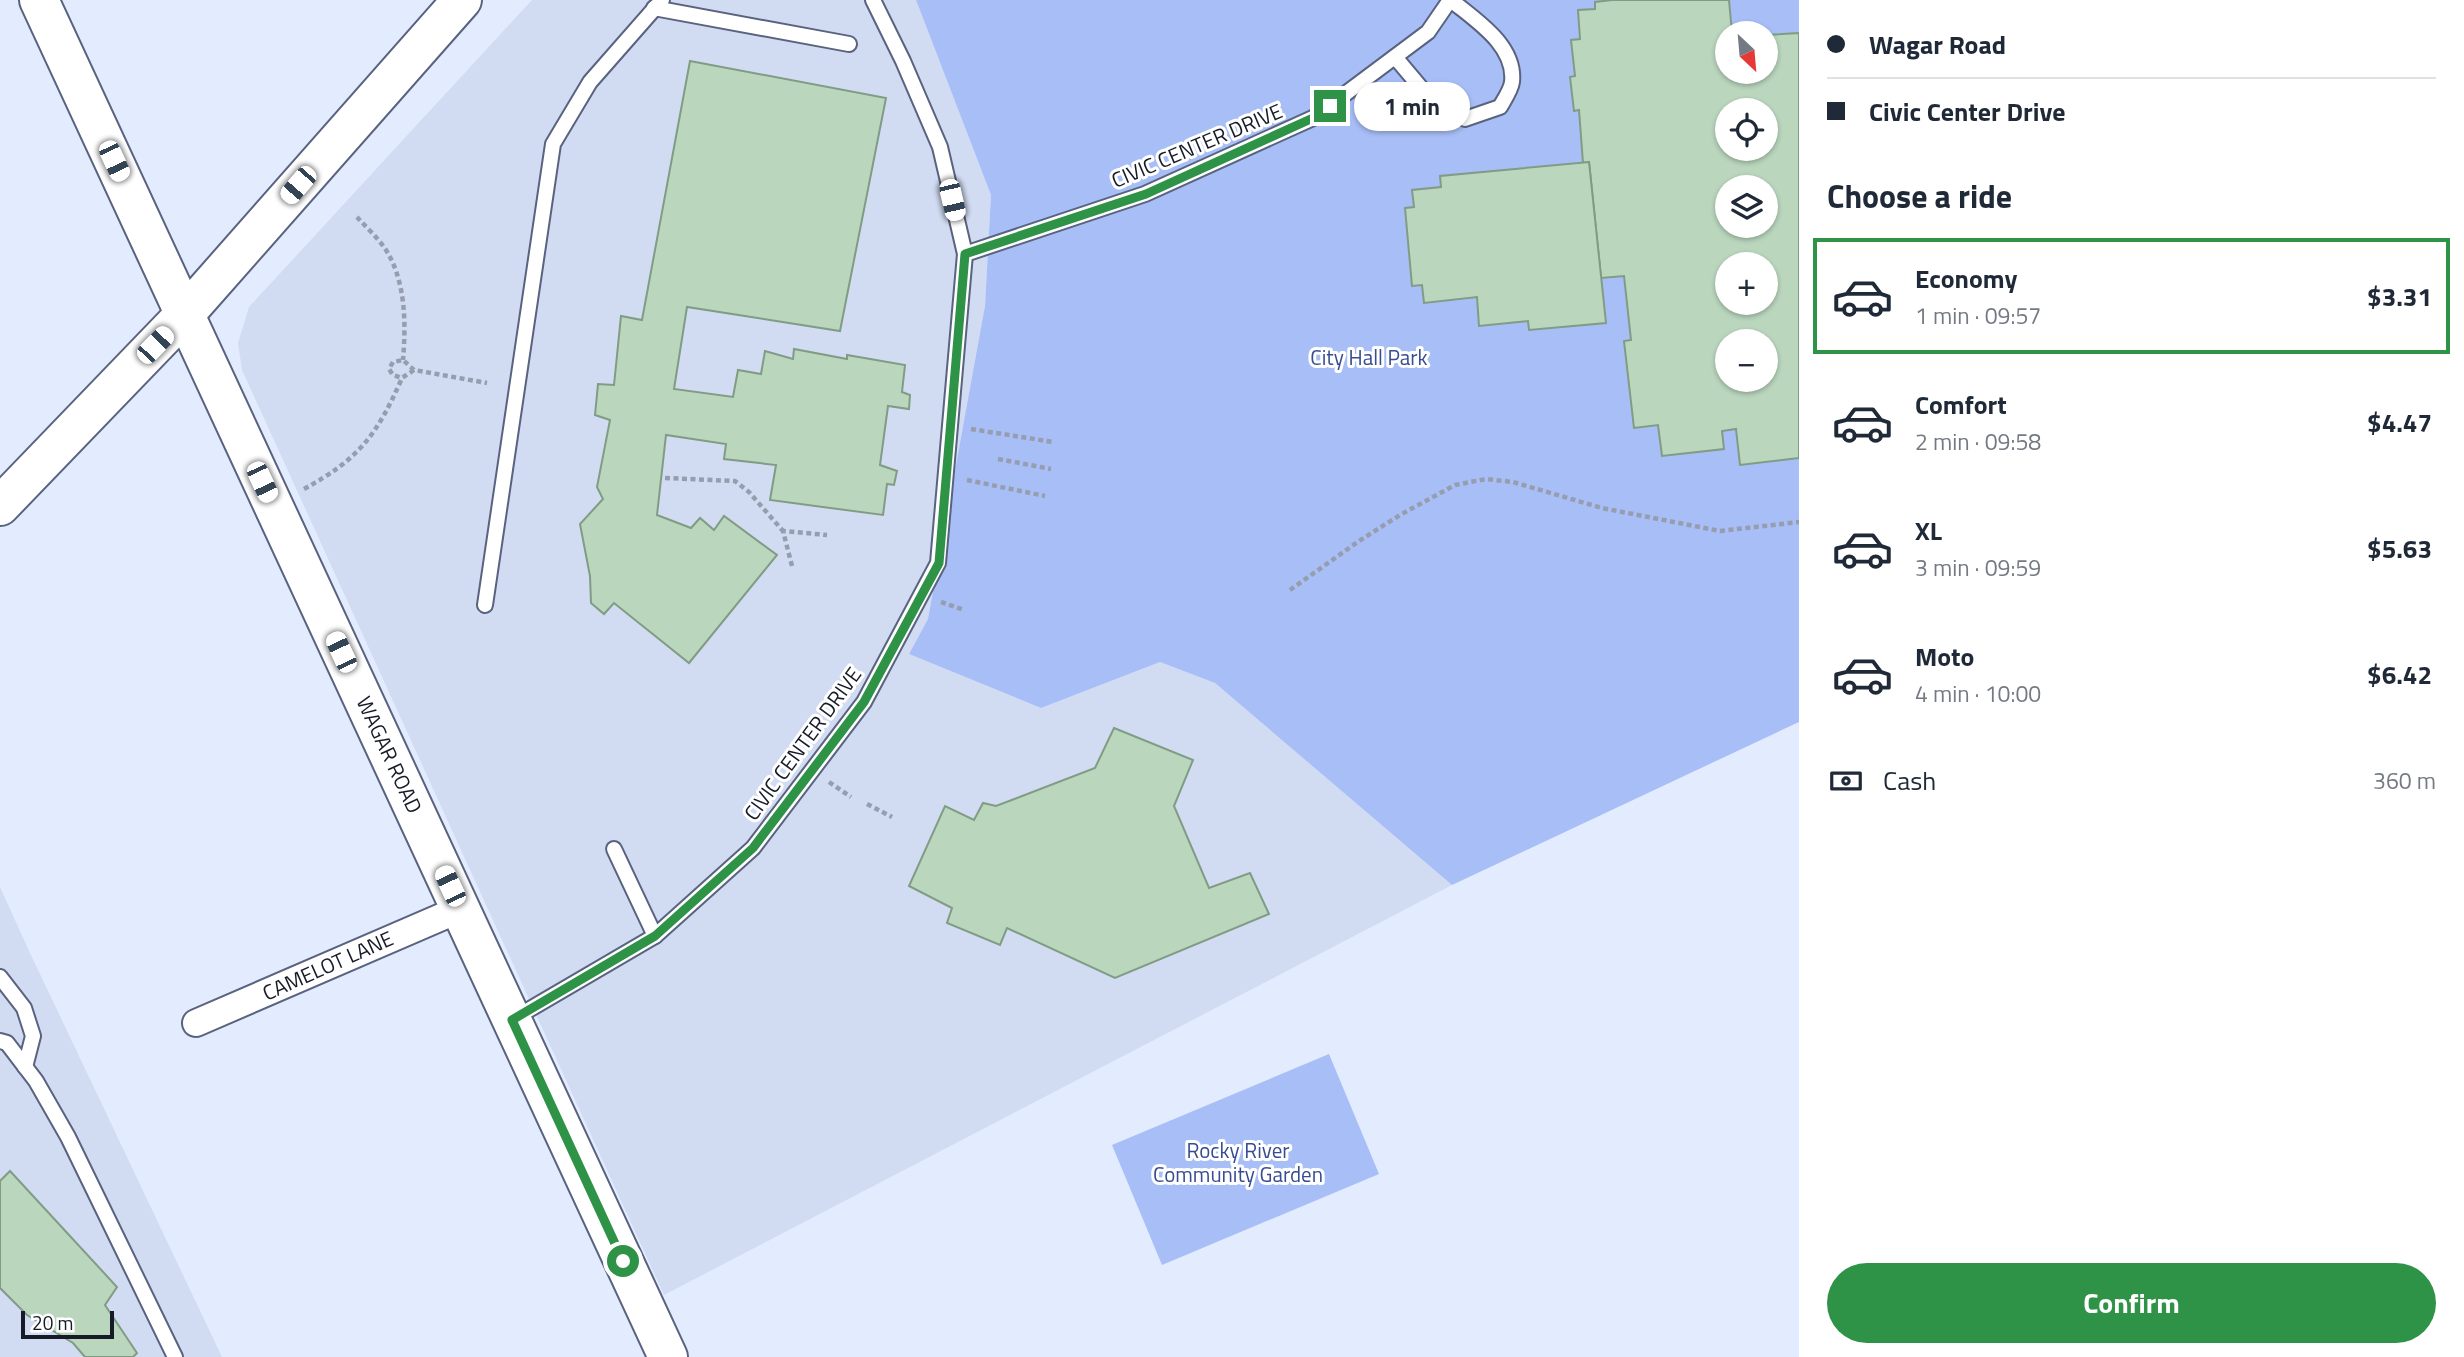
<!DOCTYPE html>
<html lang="en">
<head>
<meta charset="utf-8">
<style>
	body { margin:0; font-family:"Titillium Web",sans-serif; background:#f6f6f7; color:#1f2937; height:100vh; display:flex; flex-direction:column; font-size:26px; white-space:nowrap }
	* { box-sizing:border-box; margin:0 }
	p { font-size:23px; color:#747a83 }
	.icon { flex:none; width:38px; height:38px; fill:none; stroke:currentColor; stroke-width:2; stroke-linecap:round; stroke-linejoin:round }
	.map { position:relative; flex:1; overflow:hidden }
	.panel { display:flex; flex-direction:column; background:#fff; width:665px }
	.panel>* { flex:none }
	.guide { display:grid; align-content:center; height:154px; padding:0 28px; background:#fff }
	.needle { width:46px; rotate:154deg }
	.buttons { position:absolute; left:1715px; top:21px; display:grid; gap:14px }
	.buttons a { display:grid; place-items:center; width:63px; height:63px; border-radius:50%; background:#fff; box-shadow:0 2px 5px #0004; font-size:35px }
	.scale { position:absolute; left:21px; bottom:18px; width:93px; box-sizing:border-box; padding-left:7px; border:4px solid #171b27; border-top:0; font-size:19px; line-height:24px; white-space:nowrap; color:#171b27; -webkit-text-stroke:5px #fff; paint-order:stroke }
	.end { position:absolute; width:32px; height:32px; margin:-16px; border:9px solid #2e9247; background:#fff; box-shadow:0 0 0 4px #fff }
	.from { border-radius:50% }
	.bubble { position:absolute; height:49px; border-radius:24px; background:#fff; box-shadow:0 2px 5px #0004; font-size:23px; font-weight:700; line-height:49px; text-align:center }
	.car { position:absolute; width:21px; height:42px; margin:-21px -10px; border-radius:9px; box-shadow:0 0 5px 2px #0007; background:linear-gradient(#fff 24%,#345 0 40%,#fff 0 76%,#345 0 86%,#fff 0) }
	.guide b { display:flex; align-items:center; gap:24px; height:66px; font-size:26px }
	.guide b+b { border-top:2px solid #e0e1e3 }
	.guide i { width:18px; height:18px; background:#1f2937 }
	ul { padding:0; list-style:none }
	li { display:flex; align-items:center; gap:21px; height:116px; margin:0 14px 10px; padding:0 14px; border:4px solid transparent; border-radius:0px }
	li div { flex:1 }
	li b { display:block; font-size:26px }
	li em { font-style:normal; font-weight:700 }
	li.on { border-color:#2e9247 }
	li>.icon { width:63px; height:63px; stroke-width:1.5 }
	h2 { padding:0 28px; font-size:32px; line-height:84px }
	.pay { display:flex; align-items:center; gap:18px; height:77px; padding:0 28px; font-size:26px }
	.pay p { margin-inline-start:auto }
	.action { display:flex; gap:14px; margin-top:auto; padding:14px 28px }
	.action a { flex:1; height:80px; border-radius:42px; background:#2e9247; color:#fff; font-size:28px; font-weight:700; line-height:80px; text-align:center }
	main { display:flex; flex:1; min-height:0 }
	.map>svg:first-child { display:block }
	.built { fill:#d1dbf2 }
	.green { fill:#a8bef7; fill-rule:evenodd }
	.building { fill:#bad6bd; stroke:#819c84; stroke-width:2; fill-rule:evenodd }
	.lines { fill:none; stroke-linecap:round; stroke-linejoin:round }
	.service-casing { stroke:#59637f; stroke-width:18 }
	.minor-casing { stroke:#59637f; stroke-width:30 }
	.secondary-casing { stroke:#59637f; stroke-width:42 }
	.path { stroke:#969dae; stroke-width:4.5; stroke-dasharray:5 3.5; stroke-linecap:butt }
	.service { stroke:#fff; stroke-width:14 }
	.minor { stroke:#fff; stroke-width:26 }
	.secondary { stroke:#fff; stroke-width:38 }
	.route { stroke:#2e9247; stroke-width:9 }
	.labels { text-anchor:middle; stroke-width:6; stroke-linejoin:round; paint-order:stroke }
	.street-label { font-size:21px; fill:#171b27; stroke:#fff }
	.park-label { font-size:21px; fill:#374c92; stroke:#fff }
</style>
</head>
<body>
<main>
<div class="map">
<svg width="1799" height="1357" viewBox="0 0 1799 1357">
	<rect width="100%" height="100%" fill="#e3ebff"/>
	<g class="built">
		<polygon points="532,0 916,0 991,195 985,306 976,358 928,619 909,654 1041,708 1160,662 1215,683 1452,885 664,1295 242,370 238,343 249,307"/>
		<polygon points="0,887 30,953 222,1357 0,1357"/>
	</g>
	<g class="green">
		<path d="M916,0H1799V722L1452,885L1215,683L1160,662L1041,708L909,654L928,619L985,306L991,195ZM1727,33H1766V72H1727ZM1727,110H1766V149H1727ZM1727,187H1766V226H1727ZM1727,264H1766V303H1727ZM1727,341H1766V380H1727Z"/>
		<polygon points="1329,1054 1379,1174 1162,1265 1112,1145"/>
	</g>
	<g class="building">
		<path d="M1612,0H1729L1732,33H1727V72H1766V35L1799,33V458L1740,465L1736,429L1722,431L1724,449L1662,456L1658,425L1634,428L1624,341L1631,340L1624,276L1601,278L1589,162L1583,163L1579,110L1574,111L1570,77L1575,76L1571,40L1580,39L1578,10L1595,9V2ZM1727,110H1766V149H1727ZM1727,187H1766V226H1727ZM1727,264H1766V303H1727ZM1727,341H1766V380H1727Z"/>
		<polygon points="690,61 886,98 840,331 687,307 674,389 733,397 738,370 761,374 765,351 793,359 794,349 847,359 847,355 905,365 902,392 910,395 909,409 888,406 880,465 897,471 894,485 887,484 883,515 770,500 776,465 724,459 726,444 666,435 657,515 691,528 700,518 714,530 724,516 777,555 689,663 614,603 604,614 591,603 590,576 580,524 603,499 597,487 610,420 595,415 598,384 614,385 621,316 642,320"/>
		<polygon points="1589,162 1606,323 1529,330 1528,321 1479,326 1477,297 1424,303 1422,285 1412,286 1405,208 1414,207 1412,190 1441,187 1440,176"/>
		<polygon points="1114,728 1193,760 1174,806 1209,888 1250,873 1269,914 1115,978 1007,928 1000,945 947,923 952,908 909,886 945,806 974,820 983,803 996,806 1095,768"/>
		<polygon points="10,1171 117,1287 105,1305 137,1353 133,1357 85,1357 73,1343 27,1315 0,1288 0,1181"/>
	</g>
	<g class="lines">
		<g class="service-casing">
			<g id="service">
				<polyline points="654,8 849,44"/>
				<path d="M1395,57L1427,95L1465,119L1500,107C1504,100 1511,90 1512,82C1516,45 1475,20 1451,0"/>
				<polyline points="965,254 1145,194 1313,118 1428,32 1450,0"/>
				<polyline points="485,605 553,144 590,82 662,0"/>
				<polyline points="614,849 655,936"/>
				<polyline points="0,977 24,1008 33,1036 25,1067"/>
				<polyline points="513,1019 655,936 753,848 864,702 938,563 965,254 940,147 903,61 873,0"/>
				<polyline points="0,1041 7,1043 36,1081 68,1137 175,1357"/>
			</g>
		</g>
		<g class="minor-casing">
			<polyline id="minor" points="196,1023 460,909"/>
		</g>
		<g class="secondary-casing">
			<g id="secondary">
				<polyline points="39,0 668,1357"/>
				<polyline points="0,506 185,314 462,0"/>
			</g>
		</g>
		<g class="path">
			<path d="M357,217C366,227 378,238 386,250C406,282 406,324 403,360"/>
			<polyline points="414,370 402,378 393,375 389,369 393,362 403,360 414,370 487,383"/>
			<polyline points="971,429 1053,442"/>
			<polyline points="998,459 1051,469"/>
			<polyline points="665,478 735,481 749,492 783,531"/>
			<polyline points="967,480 1045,496"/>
			<path d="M304,489C359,459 377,435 402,378"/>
			<polyline points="792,566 783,531 827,535"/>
			<polyline points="1290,590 1359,541 1400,515 1455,485 1486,479 1513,482 1602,508 1720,531 1799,522"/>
			<polyline points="941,602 964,610"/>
			<polyline points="829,782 851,797"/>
			<polyline points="867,804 892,817"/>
		</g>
		<use href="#service" class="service"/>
		<use href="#minor" class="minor"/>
		<use href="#secondary" class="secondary"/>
	</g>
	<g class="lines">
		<polyline class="route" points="623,1261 512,1020 655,936 753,848 864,702 939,563 965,254 1146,194 1313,118 1330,106"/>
	</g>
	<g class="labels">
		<g class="street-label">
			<text transform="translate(1197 146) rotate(-23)" y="7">CIVIC CENTER DRIVE</text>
			<text transform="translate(803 744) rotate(-54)" y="7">CIVIC CENTER DRIVE</text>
			<text transform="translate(389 755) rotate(65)" y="7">WAGAR ROAD</text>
			<text transform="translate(328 966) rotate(-24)" y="7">CAMELOT LANE</text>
		</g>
		<g class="park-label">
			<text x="1369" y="365">City Hall Park</text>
			<text x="1238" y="1158">Rocky River<tspan x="1238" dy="24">Community Garden</tspan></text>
		</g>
	</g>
</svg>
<div class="buttons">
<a><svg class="needle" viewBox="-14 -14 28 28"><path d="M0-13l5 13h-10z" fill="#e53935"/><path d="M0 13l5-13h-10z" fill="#747a83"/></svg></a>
<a><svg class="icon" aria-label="locate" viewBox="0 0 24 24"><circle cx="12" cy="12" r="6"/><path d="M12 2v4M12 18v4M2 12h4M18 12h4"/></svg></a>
<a><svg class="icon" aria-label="layers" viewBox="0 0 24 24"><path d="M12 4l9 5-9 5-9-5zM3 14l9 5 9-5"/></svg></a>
<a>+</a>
<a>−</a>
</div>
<div class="scale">20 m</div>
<i class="end from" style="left:623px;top:1261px"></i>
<i class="end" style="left:1330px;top:106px"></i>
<div class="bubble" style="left:1354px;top:82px;width:116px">1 min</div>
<i class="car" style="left:114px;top:161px;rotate:155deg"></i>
<i class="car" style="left:298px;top:185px;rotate:221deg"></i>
<i class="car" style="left:952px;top:200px;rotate:167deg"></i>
<i class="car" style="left:155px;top:345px;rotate:44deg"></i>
<i class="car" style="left:262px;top:482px;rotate:155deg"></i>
<i class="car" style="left:341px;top:652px;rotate:335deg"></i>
<i class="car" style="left:450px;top:886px;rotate:335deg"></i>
</div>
<section class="panel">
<div class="guide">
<b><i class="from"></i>Wagar Road</b>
<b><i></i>Civic Center Drive</b>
</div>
<h2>Choose a ride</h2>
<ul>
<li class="on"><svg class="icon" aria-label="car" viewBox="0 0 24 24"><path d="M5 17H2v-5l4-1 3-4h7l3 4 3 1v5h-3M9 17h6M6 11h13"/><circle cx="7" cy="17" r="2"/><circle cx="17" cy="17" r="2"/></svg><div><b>Economy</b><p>1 min · 09:57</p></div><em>$3.31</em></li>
<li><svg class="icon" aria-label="car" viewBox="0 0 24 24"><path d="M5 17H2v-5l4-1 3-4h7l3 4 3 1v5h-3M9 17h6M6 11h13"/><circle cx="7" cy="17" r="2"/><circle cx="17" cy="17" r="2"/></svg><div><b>Comfort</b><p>2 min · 09:58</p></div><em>$4.47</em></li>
<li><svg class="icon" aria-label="car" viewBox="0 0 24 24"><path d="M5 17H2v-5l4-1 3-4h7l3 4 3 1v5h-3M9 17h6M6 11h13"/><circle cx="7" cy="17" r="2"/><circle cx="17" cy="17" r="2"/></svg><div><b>XL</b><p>3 min · 09:59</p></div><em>$5.63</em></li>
<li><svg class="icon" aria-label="car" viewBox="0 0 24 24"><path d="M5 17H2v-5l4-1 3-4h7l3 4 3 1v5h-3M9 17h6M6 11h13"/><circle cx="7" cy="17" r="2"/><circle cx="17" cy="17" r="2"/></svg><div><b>Moto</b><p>4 min · 10:00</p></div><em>$6.42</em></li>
</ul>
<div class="pay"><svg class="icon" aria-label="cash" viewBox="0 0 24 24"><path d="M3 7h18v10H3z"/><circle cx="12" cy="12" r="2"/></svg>Cash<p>360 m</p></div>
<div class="action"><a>Confirm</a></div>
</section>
</main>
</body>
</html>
